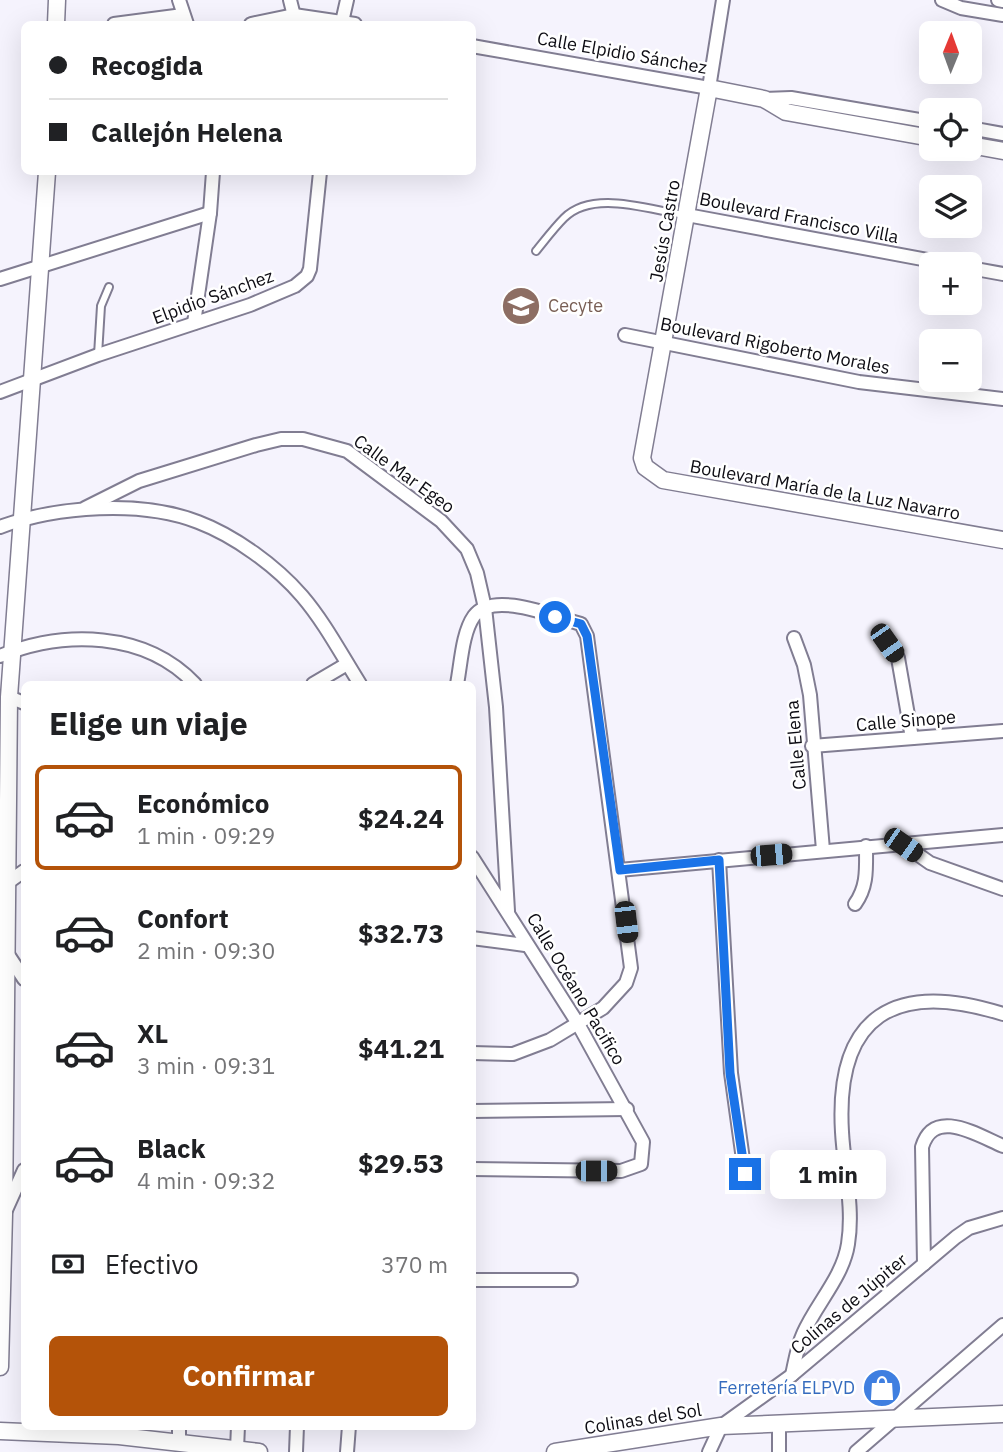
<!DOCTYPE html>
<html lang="es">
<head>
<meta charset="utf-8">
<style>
	body { margin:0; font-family:"IBM Plex Sans",sans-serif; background:#f6f6f6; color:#202124; height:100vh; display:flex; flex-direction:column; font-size:26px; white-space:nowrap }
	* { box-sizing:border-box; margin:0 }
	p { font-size:23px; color:#757577 }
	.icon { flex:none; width:38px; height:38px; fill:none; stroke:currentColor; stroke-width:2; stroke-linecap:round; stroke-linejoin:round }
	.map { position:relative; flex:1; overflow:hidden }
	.sheet { position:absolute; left:21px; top:681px; width:455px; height:749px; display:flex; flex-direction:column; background:#fff; border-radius:10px; box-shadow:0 7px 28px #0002 }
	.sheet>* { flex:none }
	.guide { position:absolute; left:21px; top:21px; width:455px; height:154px; border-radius:10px; box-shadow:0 7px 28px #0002; display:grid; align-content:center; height:154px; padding:0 28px; background:#fff }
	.needle { width:46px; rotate:1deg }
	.tools { position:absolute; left:919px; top:21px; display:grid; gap:14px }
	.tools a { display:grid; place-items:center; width:63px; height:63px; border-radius:10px; background:#fff; box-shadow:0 7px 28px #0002; font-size:35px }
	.end { position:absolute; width:32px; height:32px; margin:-16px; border:9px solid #1a73e8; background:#fff; box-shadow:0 0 0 4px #fff }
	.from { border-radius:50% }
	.bubble { position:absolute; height:49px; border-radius:10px; background:#fff; box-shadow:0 7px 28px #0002; font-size:23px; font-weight:800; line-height:49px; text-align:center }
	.car { position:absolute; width:21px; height:42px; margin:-21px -10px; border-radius:9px; box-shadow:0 0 5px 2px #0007; background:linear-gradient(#222 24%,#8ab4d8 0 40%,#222 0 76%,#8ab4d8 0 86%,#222 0) }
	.guide b { display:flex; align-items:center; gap:24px; height:66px; font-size:26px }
	.guide b+b { border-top:2px solid #e0e0e0 }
	.guide i { width:18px; height:18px; background:#202124 }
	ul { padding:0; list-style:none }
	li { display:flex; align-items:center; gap:21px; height:105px; margin:0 14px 10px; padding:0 14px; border:4px solid transparent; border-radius:10px }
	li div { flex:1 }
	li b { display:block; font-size:26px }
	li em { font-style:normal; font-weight:800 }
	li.active { border-color:#b45309 }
	li>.icon { width:63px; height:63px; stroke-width:1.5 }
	h2 { padding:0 28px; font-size:32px; line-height:84px }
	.pay { display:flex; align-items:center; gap:18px; height:77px; padding:0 28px; font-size:26px }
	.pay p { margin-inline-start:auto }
	.cta { display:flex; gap:14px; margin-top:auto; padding:14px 28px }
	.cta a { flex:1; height:80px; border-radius:10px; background:#b45309; color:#fff; font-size:28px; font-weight:800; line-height:80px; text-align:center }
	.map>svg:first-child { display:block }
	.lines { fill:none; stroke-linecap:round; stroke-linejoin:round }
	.service-casing { stroke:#817d92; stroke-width:10 }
	.minor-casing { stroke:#817d92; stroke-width:16 }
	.tertiary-casing { stroke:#817d92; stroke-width:19 }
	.service { stroke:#fff; stroke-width:6 }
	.minor { stroke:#fff; stroke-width:12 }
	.tertiary { stroke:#fff; stroke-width:16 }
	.route { stroke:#1a73e8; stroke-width:9 }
	.labels { text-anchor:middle; stroke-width:5; stroke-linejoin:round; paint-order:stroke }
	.street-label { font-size:18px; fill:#0d0c13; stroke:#fff }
	.education-label { font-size:18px; fill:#785e54; stroke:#fff; text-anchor:start }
	.shop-label { font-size:18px; fill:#366cbe; stroke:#fff; text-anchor:end }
</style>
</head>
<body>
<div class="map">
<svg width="1003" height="1452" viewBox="0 0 1003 1452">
	<rect width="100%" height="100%" fill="#f5f3fd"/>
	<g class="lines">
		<g class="service-casing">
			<g id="service">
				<path d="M536,251C545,240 554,228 564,218C593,189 649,210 685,215"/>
				<polyline points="98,355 101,306 109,287"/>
			</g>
		</g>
		<g class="minor-casing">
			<g id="minor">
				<polyline points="179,0 187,24"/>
				<polyline points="290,0 296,24"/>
				<polyline points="942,0 961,8 1003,15"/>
				<polyline points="998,0 1003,1"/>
				<polyline points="342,22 347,0"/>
				<polyline points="114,24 183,15"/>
				<polyline points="251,24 294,15 355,24"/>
				<polyline points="472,46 709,88 723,0"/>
				<polyline points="764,99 791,98 931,122"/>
				<polyline points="970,128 1003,134"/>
				<polyline points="687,215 949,264"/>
				<polyline points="970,268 1003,274"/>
				<polyline points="0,279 210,213"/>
				<polyline points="194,323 210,213 213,172"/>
				<polyline points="625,335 859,382 1003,399"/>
				<polyline points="0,392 98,355 250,305 295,286 307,276 310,269 320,172"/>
				<polyline points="85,508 139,481 256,445 281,439 303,439 347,451 441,521 467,549 477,573 485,608 496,707 508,911"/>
				<path d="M0,527C57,506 141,500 198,522C235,536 276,566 302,596C325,623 341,654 360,684"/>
				<polyline points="794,638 804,665 810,695 823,850"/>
				<polyline points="887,643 898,658 912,738"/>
				<path d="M0,656C64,630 145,631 195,684"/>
				<polyline points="313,684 347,664"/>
				<path d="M457,684C461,664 462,633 474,616C493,590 555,617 581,624L587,636L631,968L626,983L603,1008L550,1040L513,1054L472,1053"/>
				<polyline points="9,697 24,703"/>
				<polyline points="812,746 1003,731"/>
				<polyline points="903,844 930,863 1003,889"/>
				<polyline points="472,857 577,1022 643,1142 641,1164 621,1171 472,1169"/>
				<polyline points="719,860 731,1073 745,1174"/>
				<polyline points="619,870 1003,835"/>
				<polyline points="3,886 24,871"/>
				<path d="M855,904C868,886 866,868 866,846"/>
				<polyline points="472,938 525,945"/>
				<polyline points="5,950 24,979"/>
				<polyline points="472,1111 627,1109"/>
				<polyline points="6,1210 24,1170"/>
				<path d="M924,1264L922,1147C934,1107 977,1135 1003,1146"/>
				<polyline points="472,1280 571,1280"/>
				<path d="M792,1375C795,1362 797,1347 803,1334C816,1304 843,1277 848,1244C854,1207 844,1169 842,1132C835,1014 896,980 1003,1014"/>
				<polyline points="779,1424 779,1452"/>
				<polyline points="179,1441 179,1426"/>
				<polyline points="237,1449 238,1426"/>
				<polyline points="296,1452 297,1426"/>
				<polyline points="347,1452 349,1426"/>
				<polyline points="709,1452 721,1426 792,1375 956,1237 969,1228 1003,1218"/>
				<polyline points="856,1452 1003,1325"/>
			</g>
		</g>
		<g class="tertiary-casing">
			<g id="tertiary">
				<polyline points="56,24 57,0"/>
				<polyline points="931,138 786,112 764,99 709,88 642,458 645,467 663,480 1003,540"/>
				<polyline points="970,145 1003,151"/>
				<polyline points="0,1367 4,1214 9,697 47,172"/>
				<polyline points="0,1431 119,1436 259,1452"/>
				<polyline points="555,1452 721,1426 1003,1414"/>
			</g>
		</g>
		<use href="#service" class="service"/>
		<use href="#minor" class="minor"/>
		<use href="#tertiary" class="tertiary"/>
	</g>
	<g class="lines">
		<polyline class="route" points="555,617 581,624 587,636 620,870 719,860 730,1073 745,1174"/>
	</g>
	<defs>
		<g id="school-disc" transform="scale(2.0125)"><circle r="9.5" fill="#8d6e63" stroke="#fff"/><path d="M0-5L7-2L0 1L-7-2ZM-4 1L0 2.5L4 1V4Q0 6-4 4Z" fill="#fff"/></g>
		<g id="shop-disc" transform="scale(2.0125)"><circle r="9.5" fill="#3f7fe0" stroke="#fff"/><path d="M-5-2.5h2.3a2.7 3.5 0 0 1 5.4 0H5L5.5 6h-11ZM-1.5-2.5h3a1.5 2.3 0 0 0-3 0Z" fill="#fff"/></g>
	</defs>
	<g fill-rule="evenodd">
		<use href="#school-disc" x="521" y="306"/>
		<use href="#shop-disc" x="882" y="1388"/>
	</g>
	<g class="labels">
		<g class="street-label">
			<text transform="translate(622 53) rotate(10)" y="6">Calle Elpidio Sánchez</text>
			<text transform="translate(799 218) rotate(11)" y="6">Boulevard Francisco Villa</text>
			<text transform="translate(665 231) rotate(-80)" y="6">Jesús Castro</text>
			<text transform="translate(213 297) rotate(-20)" y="6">Elpidio Sánchez</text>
			<text transform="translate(775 346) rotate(11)" y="6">Boulevard Rigoberto Morales</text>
			<text transform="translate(404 474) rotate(36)" y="6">Calle Mar Egeo</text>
			<text transform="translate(825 490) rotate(10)" y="6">Boulevard María de la Luz Navarro</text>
			<text transform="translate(906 721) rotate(-5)" y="6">Calle Sinope</text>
			<text transform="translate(796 745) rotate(-95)" y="6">Calle Elena</text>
			<text transform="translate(576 989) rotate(59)" y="6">Calle Océano Pacifico</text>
			<text transform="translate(849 1304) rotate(-40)" y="6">Colinas de Júpiter</text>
			<text transform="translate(643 1419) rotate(-9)" y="6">Colinas del Sol</text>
		</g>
		<g class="education-label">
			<text x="548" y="312">Cecyte</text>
		</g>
		<g class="shop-label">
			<text x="855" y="1394">Ferretería ELPVD</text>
		</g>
	</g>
</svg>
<div class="tools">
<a><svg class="needle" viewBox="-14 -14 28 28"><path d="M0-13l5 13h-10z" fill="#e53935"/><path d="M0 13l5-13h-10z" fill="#757577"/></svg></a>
<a><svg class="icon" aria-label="locate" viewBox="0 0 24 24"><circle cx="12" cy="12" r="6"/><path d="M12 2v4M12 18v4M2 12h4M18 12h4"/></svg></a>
<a><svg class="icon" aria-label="layers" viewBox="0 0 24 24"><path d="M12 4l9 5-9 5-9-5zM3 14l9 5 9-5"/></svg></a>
<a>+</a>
<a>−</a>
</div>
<i class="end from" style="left:555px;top:617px"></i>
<i class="end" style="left:745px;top:1174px"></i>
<div class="bubble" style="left:770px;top:1150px;width:116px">1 min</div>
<i class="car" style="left:887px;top:643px;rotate:145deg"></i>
<i class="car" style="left:903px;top:845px;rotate:125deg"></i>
<i class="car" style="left:771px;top:855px;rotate:85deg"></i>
<i class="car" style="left:626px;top:922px;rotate:173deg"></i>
<i class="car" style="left:596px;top:1171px;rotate:90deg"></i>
<div class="guide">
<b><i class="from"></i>Recogida</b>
<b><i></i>Callejón Helena</b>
</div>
<section class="sheet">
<h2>Elige un viaje</h2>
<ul>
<li class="active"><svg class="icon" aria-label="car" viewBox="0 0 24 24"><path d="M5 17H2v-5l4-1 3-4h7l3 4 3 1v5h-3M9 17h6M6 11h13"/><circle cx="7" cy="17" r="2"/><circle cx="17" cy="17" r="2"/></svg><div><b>Económico</b><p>1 min · 09:29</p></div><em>$24.24</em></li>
<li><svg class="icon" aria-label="car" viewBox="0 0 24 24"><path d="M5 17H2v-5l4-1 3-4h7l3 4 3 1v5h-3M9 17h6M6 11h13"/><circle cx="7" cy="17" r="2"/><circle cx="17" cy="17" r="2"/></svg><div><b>Confort</b><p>2 min · 09:30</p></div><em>$32.73</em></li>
<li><svg class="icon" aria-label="car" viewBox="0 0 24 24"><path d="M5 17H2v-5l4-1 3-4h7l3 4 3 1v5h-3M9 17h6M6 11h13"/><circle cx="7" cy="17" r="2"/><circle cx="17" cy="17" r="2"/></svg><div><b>XL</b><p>3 min · 09:31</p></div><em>$41.21</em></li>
<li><svg class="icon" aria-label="car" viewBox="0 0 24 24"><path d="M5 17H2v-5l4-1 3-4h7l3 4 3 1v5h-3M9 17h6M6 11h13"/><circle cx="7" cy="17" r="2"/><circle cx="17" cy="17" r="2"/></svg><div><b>Black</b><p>4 min · 09:32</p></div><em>$29.53</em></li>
</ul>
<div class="pay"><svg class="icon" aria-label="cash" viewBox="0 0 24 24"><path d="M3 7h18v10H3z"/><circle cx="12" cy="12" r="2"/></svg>Efectivo<p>370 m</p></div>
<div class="cta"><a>Confirmar</a></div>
</section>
</div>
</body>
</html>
